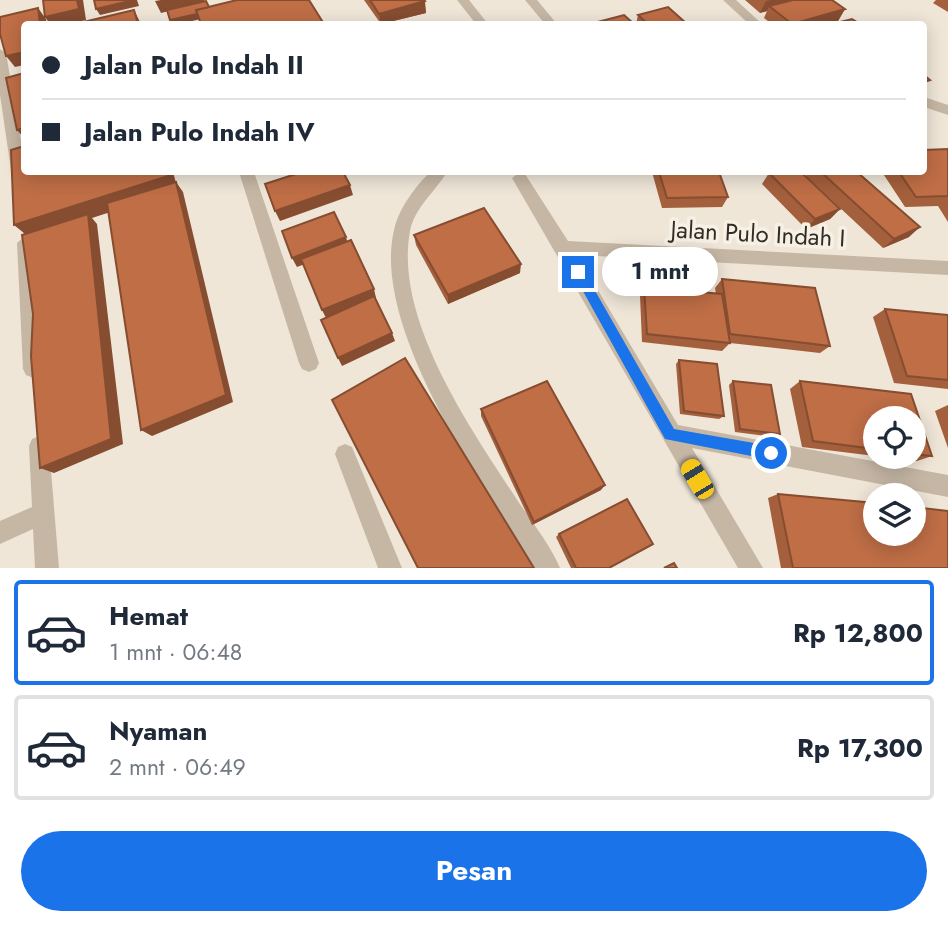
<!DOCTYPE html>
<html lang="id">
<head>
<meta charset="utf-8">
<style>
	body { margin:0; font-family:Jost,sans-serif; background:#f2f2f3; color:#1f2937; height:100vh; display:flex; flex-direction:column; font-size:26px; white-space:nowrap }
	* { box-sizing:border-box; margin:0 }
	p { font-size:23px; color:#747a83 }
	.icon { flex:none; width:38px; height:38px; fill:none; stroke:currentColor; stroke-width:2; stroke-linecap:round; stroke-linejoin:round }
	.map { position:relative; height:568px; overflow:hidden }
	.side { display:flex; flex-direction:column; background:#fff; flex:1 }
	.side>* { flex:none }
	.banner { position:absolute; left:21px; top:21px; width:906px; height:154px; border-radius:7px; box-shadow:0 4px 18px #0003; display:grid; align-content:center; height:154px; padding:0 21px; background:#fff }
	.tools { position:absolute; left:863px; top:406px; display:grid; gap:14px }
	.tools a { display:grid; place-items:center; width:63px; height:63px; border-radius:50%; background:#fff; box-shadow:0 4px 18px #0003; font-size:35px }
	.end { position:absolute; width:32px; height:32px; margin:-16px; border:9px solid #1a73e8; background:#fff; box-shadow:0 0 0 4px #fff }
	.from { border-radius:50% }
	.bubble { position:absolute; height:49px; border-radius:24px; background:#fff; box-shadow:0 4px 18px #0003; font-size:23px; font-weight:700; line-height:49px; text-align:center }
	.car { position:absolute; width:21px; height:42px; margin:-21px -10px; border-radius:9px; box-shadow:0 0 5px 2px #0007; background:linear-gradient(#f5c518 24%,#345 0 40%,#f5c518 0 76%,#345 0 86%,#f5c518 0) }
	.banner b { display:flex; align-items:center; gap:24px; height:66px; font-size:26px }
	.banner b+b { border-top:2px solid #e0e1e3 }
	.banner i { width:18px; height:18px; background:#1f2937 }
	ul { padding:12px 0 0; list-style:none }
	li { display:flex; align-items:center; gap:21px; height:105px; margin:0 14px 10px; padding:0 7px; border:4px solid #e0e1e3; border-radius:7px }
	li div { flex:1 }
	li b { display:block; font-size:26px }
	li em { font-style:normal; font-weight:700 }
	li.on { border-color:#1a73e8 }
	li>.icon { width:63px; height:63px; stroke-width:1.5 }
	.action { display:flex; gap:14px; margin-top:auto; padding:14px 21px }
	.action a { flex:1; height:80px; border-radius:42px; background:#1a73e8; color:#fff; font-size:28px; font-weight:700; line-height:80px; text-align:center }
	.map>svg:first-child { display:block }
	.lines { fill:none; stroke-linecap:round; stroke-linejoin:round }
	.service { fill:#c6b7a5; fill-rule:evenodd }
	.minor { fill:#c6b7a5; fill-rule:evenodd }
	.wall { fill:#a45f3c }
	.shaded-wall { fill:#864d31 }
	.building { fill:#bf6e46; stroke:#864d31; stroke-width:2 }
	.route { fill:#1a73e8 }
	.labels { text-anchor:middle; stroke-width:7; stroke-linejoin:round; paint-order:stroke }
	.street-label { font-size:24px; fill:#322b26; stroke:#f7f0e4 }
</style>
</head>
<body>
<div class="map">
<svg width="948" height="568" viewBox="0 0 948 568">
	<rect width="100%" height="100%" fill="#efe6d8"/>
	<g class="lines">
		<polygon class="service" points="525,0 537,0 557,24 545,24"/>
		<g class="minor">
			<polygon points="457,0 469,0 488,24 476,24"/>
			<polygon points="723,0 736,0 762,24 749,24"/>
			<polygon points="0,49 6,53 24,158 26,172 19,176 11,170 0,95"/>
			<polygon points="924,97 948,105 948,115 924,107"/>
			<polygon points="239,172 254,172 319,363 316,369 309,372 302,369 299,363"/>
			<path d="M430,172H447C435,192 415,207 410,231C394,318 469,426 514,495C529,519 549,542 560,568H535C484,487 371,328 394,230C399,208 415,187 430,172Z"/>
			<polygon points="520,172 525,174 568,241 948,261 948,275 577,255 678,425 948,475 948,497 692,448 763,568 738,568 512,178"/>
			<polygon points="25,236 33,243 43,369 40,375 33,378 26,375 23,369 17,243"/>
			<polygon points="39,436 46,439 49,446 59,568 35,568 33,529 0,544 0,521 32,507 29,446 32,439"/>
			<polygon points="345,444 352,447 402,568 378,568 335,454 338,447"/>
		</g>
	</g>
	<g class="wall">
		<polygon points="364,0 424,0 426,13 381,24"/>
		<polygon points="745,0 832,0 845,9 838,21 824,24 772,24 764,18 767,11 760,13"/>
		<polygon points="936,0 948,0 948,12 933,3"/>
		<polygon points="638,15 687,24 636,24"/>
		<polygon points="948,149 948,222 938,206 905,207 882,172 924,172"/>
		<polygon points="652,172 719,172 728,197 722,207 662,208"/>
		<polygon points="809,172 857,172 909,237 883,248 806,176"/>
		<polygon points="769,173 840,209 830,219 806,229 762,184"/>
		<polygon points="414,235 520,273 448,304 416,245"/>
		<polygon points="722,279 830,346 820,353 730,343 722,351 642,342 640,296 644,287 716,294 715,288"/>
		<polygon points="885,309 948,315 948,389 894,383 873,317"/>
		<polygon points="679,360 724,416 719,419 680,414 676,364"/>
		<polygon points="733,381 780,434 775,437 735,432 729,385"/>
		<polygon points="800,381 911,394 932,456 917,461 882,457 914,457 914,418 875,418 875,456 802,447 790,389"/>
		<polygon points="948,405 948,448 935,411"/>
		<polygon points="481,409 601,490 532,525 481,416"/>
		<polygon points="778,494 948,568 781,568 768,498"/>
		<polygon points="559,534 609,568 571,568 556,537"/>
	</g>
	<g class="shaded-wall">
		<polygon points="77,0 83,0 86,20 69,24 50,24 45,17"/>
		<polygon points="134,0 137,0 139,6 100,15 96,9"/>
		<polygon points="161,0 204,0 205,2 161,13 155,1"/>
		<polygon points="771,0 806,0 769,6 767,11 760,13 766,1"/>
		<polygon points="425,1 426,13 381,24 379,14"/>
		<polygon points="38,8 46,19 47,24 40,24"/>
		<polygon points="845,9 838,21 824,24 792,24"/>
		<polygon points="134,10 141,24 138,24"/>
		<polygon points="210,10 213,16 180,24 172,24 170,20"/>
		<polygon points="24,52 24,65 15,67 6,56"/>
		<polygon points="24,128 24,138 17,130"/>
		<polygon points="167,172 173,172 178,190 92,218 97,224 123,444 54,473 40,468 30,238 14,225"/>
		<polygon points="176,182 183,192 233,402 152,436 141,430"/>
		<polygon points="350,185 353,195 280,221 275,211"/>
		<polygon points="840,209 830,219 806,229 815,219"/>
		<polygon points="920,227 909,237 883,248 894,239"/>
		<polygon points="346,237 349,247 297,267 292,258"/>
		<polygon points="521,264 520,273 448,304 448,295"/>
		<polygon points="374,289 376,298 326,318 322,310"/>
		<polygon points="392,333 395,341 342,366 338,358"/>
		<polygon points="605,485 601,490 532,525 534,522"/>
	</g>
	<g class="building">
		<polygon points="43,0 77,0 79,9 45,17"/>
		<polygon points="94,0 134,0 96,9"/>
		<polygon points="237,0 309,0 324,24 201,24 196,10"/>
		<polygon points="370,0 424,0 425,1 379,14"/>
		<polygon points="793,0 832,0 845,9 792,24 769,6"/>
		<polygon points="206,1 209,7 196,10 197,14 170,20 167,10"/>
		<polygon points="668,7 687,24 648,24 638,15"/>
		<polygon points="38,8 40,24 24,24 24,52 6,56 0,34 0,17"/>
		<polygon points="134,10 138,24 75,24"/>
		<polygon points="624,15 634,24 590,24"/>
		<polygon points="852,19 860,24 832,24"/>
		<polygon points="24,73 24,128 17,130 6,78"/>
		<polygon points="924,75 930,80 924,82"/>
		<polygon points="24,146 24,172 167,172 168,176 14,225 11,150"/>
		<polygon points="948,149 948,196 916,197 899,172 924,172 924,150"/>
		<polygon points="302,172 343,172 350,185 275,211 265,184"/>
		<polygon points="659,172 719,172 728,197 667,198"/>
		<polygon points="774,172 801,172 840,209 815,219 769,173"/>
		<polygon points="821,172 857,172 920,227 894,239"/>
		<polygon points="176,182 226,395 141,430 107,203"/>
		<polygon points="484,208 521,264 448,295 414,235"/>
		<polygon points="334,212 346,237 292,258 282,231"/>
		<polygon points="88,214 111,439 40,468 31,356 33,314 22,235"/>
		<polygon points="351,240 374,289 322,310 301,259"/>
		<polygon points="722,279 815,288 830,346 730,334"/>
		<polygon points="644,287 722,294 730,343 647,334"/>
		<polygon points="374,296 392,333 338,358 321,320"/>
		<polygon points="885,309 948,315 948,380 907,376"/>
		<polygon points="405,358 534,568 418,568 332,400"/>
		<polygon points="679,360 717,364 724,416 684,411"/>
		<polygon points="547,381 605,485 534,522 481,409"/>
		<polygon points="733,381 771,385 780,434 740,429"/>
		<polygon points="800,381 911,394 932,456 914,454 914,418 875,418 875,449 813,441"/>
		<polygon points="778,494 875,503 875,534 914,534 914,507 948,511 948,568 793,568"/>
		<polygon points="627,499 653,544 609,568 576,568 559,534"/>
		<polygon points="674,563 677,568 664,568"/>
	</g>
	<polygon class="route" points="578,267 582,268 674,429 771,446 776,448 776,458 771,460 665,439 574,275 572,272"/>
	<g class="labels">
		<g class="street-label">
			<text transform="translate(758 234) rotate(3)" y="8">Jalan Pulo Indah I</text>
		</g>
	</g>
</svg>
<div class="tools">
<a><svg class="icon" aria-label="locate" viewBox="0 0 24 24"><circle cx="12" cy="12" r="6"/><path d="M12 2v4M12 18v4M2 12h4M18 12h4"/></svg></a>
<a><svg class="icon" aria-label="layers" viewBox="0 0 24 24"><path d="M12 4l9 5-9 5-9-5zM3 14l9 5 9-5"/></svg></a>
</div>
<i class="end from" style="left:771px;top:453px"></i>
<i class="end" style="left:578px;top:272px"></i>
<div class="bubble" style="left:602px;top:247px;width:116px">1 mnt</div>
<i class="car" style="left:697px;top:479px;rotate:329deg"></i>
<div class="banner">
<b><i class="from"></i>Jalan Pulo Indah II</b>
<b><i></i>Jalan Pulo Indah IV</b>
</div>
</div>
<section class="side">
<ul>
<li class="on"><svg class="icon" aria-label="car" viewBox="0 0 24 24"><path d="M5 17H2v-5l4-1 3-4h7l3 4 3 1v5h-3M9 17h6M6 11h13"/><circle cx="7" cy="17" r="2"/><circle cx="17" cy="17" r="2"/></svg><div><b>Hemat</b><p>1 mnt · 06:48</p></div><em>Rp 12,800</em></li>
<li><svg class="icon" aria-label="car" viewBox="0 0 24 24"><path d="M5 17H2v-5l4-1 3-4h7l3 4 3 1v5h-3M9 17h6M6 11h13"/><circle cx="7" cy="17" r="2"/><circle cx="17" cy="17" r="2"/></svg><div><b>Nyaman</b><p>2 mnt · 06:49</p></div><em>Rp 17,300</em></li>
</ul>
<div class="action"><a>Pesan</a></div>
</section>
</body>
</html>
